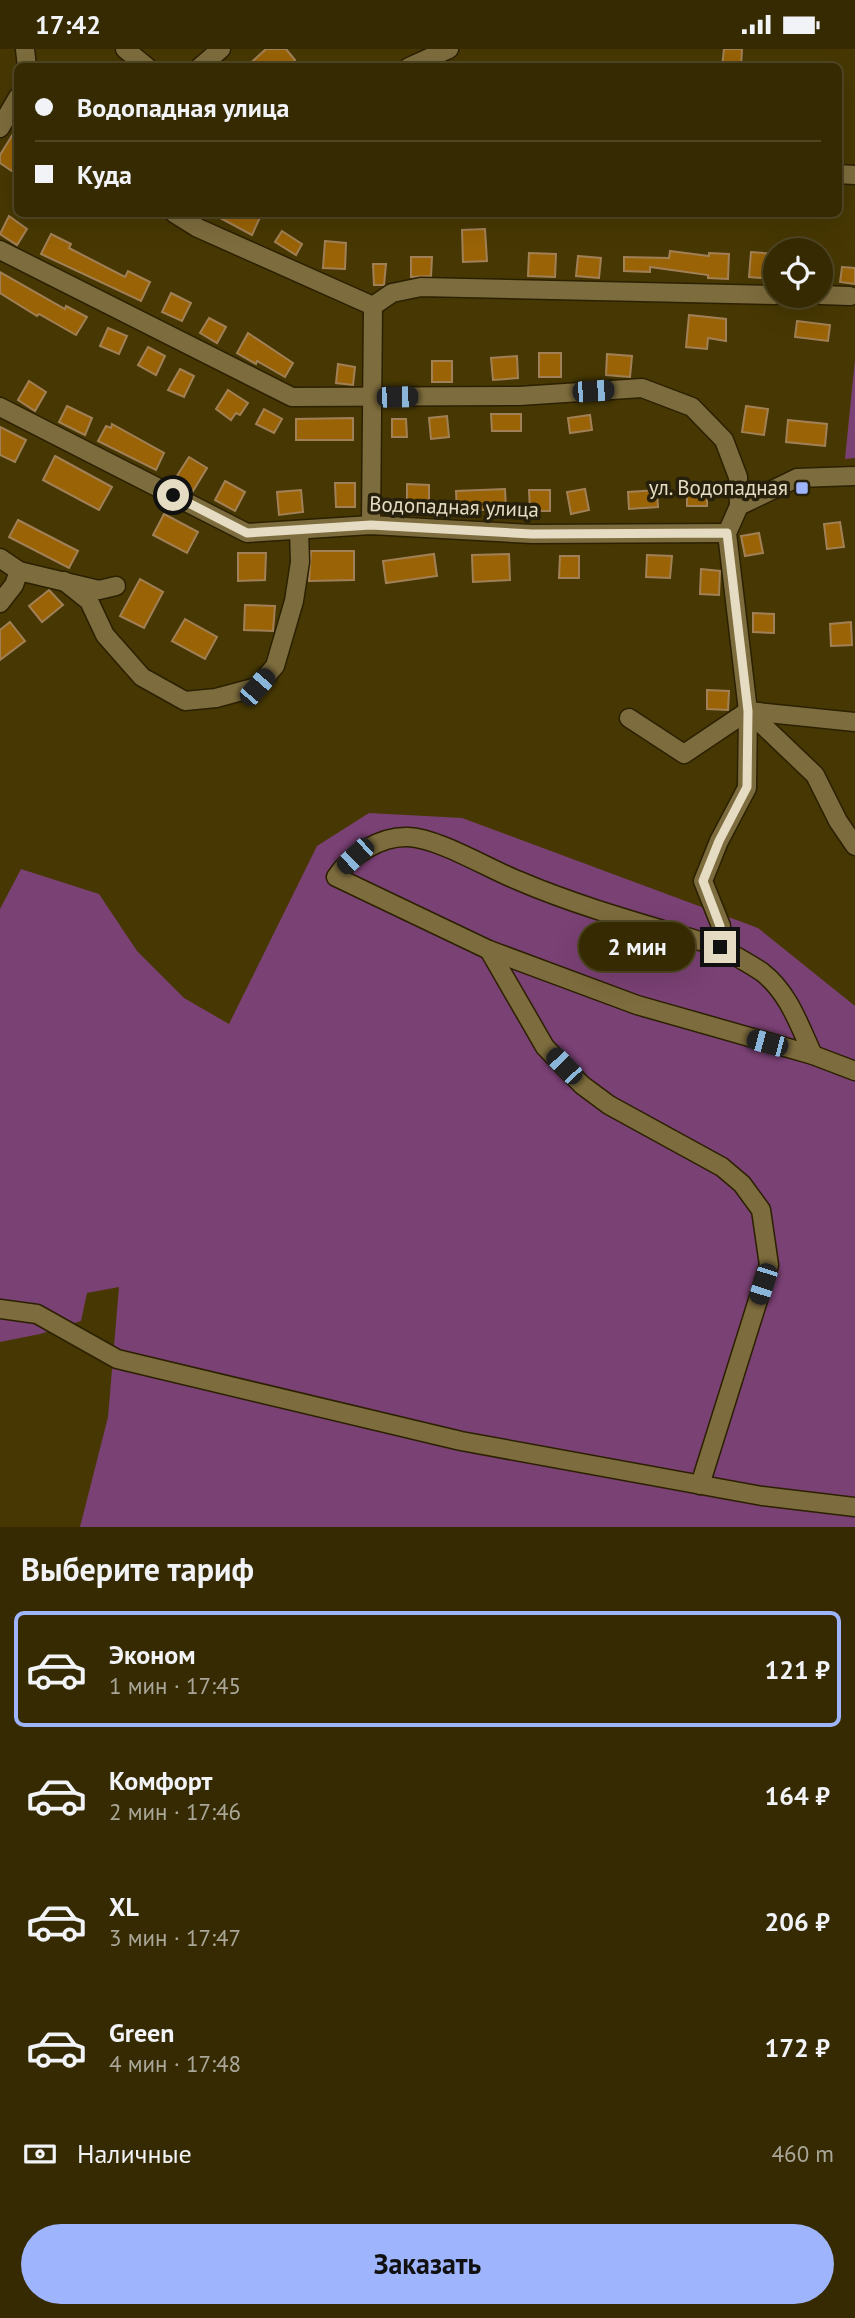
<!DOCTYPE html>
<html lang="ru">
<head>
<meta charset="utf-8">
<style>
	body { margin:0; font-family:"PT Sans",sans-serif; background:#403611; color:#f1f3f6; height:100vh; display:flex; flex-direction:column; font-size:26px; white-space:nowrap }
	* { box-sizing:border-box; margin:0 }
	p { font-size:23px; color:#aaa799 }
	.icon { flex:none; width:38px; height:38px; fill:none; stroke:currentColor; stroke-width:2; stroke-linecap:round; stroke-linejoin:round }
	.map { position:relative; height:1478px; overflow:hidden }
	.side { display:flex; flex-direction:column; background:#352a02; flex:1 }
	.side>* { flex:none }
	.hud { position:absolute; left:14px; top:14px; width:828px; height:154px; border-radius:10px; box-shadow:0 7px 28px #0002,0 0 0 2px #4f4624; display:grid; align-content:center; height:154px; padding:0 21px; background:#352a02 }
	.tools { position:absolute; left:763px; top:189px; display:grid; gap:14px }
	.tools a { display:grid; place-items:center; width:70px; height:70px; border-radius:50%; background:#352a02; box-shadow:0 7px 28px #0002,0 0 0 2px #4f4624; font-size:35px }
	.end { position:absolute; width:32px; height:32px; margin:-16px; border:9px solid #e5dcc3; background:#111; box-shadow:0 0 0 4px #111 }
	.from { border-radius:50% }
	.bubble { position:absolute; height:49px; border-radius:24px; background:#352a02; box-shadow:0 7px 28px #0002,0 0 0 2px #4f4624; font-size:23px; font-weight:700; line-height:49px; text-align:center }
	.car { position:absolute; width:21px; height:42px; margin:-21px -10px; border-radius:9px; box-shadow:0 0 5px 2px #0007; background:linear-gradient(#222 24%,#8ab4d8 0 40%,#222 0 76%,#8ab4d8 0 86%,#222 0) }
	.hud b { display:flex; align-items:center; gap:24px; height:66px; font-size:26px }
	.hud b+b { border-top:2px solid #4f4624 }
	.hud i { width:18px; height:18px; background:#f1f3f6 }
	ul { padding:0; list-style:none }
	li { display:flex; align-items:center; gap:21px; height:116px; margin:0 14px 10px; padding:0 7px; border:4px solid transparent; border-radius:10px }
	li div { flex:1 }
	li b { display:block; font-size:26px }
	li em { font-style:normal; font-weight:700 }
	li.on { border-color:#9eb4fd }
	li>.icon { width:63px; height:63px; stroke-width:1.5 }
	h2 { padding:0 21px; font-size:32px; line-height:84px }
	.pay { display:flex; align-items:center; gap:18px; height:77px; padding:0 21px; font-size:26px }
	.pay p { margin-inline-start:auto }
	.button { display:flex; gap:14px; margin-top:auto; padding:14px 21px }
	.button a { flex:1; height:80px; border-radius:42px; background:#9eb4fd; color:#111; font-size:28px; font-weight:700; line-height:80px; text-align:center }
	.status { display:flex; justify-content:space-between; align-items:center; height:49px; padding:0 35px; background:#352a02; direction:ltr }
	.status svg { height:19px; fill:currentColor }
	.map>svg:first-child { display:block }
	.green { fill:#7a4174 }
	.building { fill:#996306; stroke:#a18057; stroke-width:2 }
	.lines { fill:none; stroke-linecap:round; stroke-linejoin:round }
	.minor-casing { stroke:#2b2000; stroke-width:21 }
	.minor { stroke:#7d6c3d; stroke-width:18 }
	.route { stroke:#e5dcc3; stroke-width:9 }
	.poi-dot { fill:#9eb4fd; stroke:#27200c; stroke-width:2.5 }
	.labels { text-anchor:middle; stroke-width:7; stroke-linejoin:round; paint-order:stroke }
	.poi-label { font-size:21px; fill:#e5dcc3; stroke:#27200c; text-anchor:end }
	.street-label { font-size:21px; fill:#e5dcc3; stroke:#27200c }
</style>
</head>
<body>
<div class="status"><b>17:42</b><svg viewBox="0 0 49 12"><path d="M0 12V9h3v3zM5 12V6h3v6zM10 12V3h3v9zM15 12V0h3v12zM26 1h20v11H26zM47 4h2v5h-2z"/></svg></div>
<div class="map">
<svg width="855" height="1478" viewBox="0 0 855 1478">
	<rect width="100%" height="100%" fill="#473803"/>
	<g class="green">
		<polygon points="855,310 855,409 845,410"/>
		<polygon points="369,764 462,769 758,879 855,957 855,1478 80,1478 108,1368 119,1238 87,1244 81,1272 40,1285 0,1293 0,860 21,820 99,845 137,902 184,949 229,975 317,797"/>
	</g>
	<g class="building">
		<polygon points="266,0 286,0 295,11 287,18 246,18"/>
		<polygon points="724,0 742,0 741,18 722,18"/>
		<polygon points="18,77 18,113 12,122 0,114 0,106"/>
		<polygon points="211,164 262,164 252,186"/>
		<polygon points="9,167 27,180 17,196 0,185"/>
		<polygon points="485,180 487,212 463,213 462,181"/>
		<polygon points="282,182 302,195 296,206 275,193"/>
		<polygon points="51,185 71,195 69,199 125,228 128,222 150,233 141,252 41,205"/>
		<polygon points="325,192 346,194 345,220 323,219"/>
		<polygon points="670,202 709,207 709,204 729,205 728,230 708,229 708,226 650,218 650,223 624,222 624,208 669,209"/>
		<polygon points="751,203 775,205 774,230 749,228"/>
		<polygon points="529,204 556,205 555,228 528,227"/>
		<polygon points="578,207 601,209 599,229 576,227"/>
		<polygon points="411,208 432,208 431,227 411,228"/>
		<polygon points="373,215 386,215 384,236 374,236"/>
		<polygon points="842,218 855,219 855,235 840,233"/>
		<polygon points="0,223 65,260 66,257 87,268 76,286 39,265 37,267 0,244"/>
		<polygon points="171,244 191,254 182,272 162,263"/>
		<polygon points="689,266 726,270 726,292 708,289 707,300 686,298"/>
		<polygon points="209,269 226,278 217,294 200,284"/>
		<polygon points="797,272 830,276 828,292 795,288"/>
		<polygon points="108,279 127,287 119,305 100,297"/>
		<polygon points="248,284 293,314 285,328 257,312 256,315 237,304"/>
		<polygon points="148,298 165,307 156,326 138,316"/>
		<rect x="539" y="304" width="22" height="24"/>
		<polygon points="607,305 632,307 630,328 606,326"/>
		<polygon points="517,307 518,329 493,331 491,309"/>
		<rect x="432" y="312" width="20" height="21"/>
		<polygon points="338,315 355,318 353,336 336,334"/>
		<polygon points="180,320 194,327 184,348 168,341"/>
		<polygon points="29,332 46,343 35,362 18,351"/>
		<polygon points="228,341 248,354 240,366 236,364 231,371 216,360"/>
		<polygon points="67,357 92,369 85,386 59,373"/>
		<polygon points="746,357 768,360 764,386 742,383"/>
		<polygon points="264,360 282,370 274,384 256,375"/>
		<polygon points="491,365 521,365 521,382 492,382"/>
		<polygon points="590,366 592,381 570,384 568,369"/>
		<polygon points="447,367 449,388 431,390 429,369"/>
		<polygon points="353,369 353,391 296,391 296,370"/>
		<polygon points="392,370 406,370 407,388 392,388"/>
		<polygon points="788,371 827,375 825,397 786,393"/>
		<polygon points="112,375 164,404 156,421 98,392 106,377 111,379"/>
		<polygon points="0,378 26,391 15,413 0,406"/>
		<polygon points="55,407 112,438 99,461 43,431"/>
		<polygon points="189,408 207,419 193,442 175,430"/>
		<polygon points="225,432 245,443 235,462 215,451"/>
		<polygon points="335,434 355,434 355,458 336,458"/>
		<polygon points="407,435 429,436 429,458 407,458"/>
		<rect x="687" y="435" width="20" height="22"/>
		<polygon points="505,440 506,460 457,462 456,442"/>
		<polygon points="585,440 589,461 571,465 567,443"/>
		<polygon points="301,441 303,463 279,466 277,443"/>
		<polygon points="529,441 550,441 550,462 530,462"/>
		<polygon points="657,441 658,458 629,460 628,443"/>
		<polygon points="164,465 198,483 187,504 153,486"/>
		<polygon points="18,471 78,502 69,519 9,488"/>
		<polygon points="840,473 844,498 827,500 824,475"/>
		<polygon points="759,484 763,504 745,507 741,487"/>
		<polygon points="311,502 354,502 354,531 309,532"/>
		<polygon points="238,504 266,504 265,531 238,532"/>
		<polygon points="434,505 437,527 386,534 383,512"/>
		<polygon points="509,505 510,531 473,533 472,506"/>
		<polygon points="647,506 672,507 670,529 646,528"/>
		<polygon points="560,507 579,507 579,529 559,529"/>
		<polygon points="701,520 720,522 719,546 700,545"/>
		<polygon points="140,530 163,543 144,579 120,567"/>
		<polygon points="49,541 63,556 42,573 29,557"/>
		<polygon points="245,556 275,557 273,582 244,581"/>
		<polygon points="753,564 774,565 774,584 753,583"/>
		<polygon points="185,570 217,588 205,610 172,592"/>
		<polygon points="10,573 25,592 0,611 0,581"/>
		<polygon points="851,573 852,596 831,597 830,575"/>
		<polygon points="707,641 729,642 728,661 707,660"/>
	</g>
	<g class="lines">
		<g class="minor-casing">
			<g id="minor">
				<polyline points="25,0 27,18"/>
				<polyline points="125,0 147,18"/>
				<polyline points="200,18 221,0"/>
				<polyline points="409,18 449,0"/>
				<polyline points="0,79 18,48"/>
				<polyline points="838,125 855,126"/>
				<polyline points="174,164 198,179 373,257"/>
				<polyline points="0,201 292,348 519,347 642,339 692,358 724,391 738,428 739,457"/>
				<polyline points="821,246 850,247"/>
				<polyline points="0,358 247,484 371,476 532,485 727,484"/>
				<polyline points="855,427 797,429 739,457 727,484 748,662 815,726 838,772 855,797"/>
				<polyline points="371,476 373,257 392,244 421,238 775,246"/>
				<polyline points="0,509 19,522 14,536 0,554"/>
				<polyline points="19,522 99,541 116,537"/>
				<polyline points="64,532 89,552 105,586 142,628 185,652 216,649 257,638 275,617 294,552 300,513 299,481"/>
				<polyline points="748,662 855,673"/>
				<path d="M629,669L684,705L748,662L747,739L719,792L703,832L721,877L720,898C651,877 582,859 517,831C487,819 438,789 408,788C380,787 351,806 336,828L489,901L637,956L813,1006L855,1022"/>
				<path d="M720,898C733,906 749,914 762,923C789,944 799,976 813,1006"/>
				<polyline points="489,901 545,998 582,1036 609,1056 722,1118 742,1135 761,1161 769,1216 700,1436"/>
				<polyline points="0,1260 37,1265 117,1310 461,1392 762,1447 855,1458"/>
			</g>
		</g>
		<use href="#minor" class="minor"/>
	</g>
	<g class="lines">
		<polyline class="route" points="173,446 247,484 371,476 532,485 727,484 748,662 747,738 719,792 703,832 720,877 720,898"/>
	</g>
	<rect class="poi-dot" x="795" y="432" width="14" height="14" rx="3.5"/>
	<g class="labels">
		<g class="poi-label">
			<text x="788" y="446">ул. Водопадная</text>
		</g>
		<g class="street-label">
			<text transform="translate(454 458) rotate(2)" y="7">Водопадная улица</text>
		</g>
	</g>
</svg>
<div class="tools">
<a><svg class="icon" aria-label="locate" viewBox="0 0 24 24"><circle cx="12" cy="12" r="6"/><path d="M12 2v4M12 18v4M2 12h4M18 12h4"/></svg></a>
</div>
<i class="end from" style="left:173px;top:446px"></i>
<i class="end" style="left:720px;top:898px"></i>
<div class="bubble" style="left:579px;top:873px;width:116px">2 мин</div>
<i class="car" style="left:593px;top:342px;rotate:86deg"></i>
<i class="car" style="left:397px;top:348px;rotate:89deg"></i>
<i class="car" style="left:257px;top:638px;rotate:41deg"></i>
<i class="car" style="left:355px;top:807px;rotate:227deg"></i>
<i class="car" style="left:767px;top:994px;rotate:285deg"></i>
<i class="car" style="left:564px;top:1017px;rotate:316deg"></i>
<i class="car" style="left:763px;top:1235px;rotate:198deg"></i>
<div class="hud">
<b><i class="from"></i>Водопадная улица</b>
<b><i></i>Куда</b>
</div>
</div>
<section class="side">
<h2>Выберите тариф</h2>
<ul>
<li class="on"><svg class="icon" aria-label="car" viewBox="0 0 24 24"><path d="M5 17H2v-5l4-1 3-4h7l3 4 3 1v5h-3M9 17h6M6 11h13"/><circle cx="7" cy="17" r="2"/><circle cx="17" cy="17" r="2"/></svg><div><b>Эконом</b><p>1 мин · 17:45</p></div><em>121 ₽</em></li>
<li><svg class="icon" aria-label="car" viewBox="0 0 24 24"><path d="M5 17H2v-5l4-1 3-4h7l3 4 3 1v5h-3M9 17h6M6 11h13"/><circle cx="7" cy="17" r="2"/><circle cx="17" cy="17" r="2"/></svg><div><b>Комфорт</b><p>2 мин · 17:46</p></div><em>164 ₽</em></li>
<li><svg class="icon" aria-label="car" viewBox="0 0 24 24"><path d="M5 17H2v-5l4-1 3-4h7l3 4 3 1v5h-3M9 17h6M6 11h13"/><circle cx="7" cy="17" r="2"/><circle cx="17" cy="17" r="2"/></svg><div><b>XL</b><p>3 мин · 17:47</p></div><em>206 ₽</em></li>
<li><svg class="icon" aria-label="car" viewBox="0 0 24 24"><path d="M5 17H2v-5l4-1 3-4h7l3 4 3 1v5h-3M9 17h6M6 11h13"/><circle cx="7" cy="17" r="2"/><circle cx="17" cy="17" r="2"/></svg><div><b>Green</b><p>4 мин · 17:48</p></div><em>172 ₽</em></li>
</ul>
<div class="pay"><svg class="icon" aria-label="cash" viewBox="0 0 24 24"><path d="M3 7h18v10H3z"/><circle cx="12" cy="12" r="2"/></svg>Наличные<p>460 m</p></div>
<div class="button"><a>Заказать</a></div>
</section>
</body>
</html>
